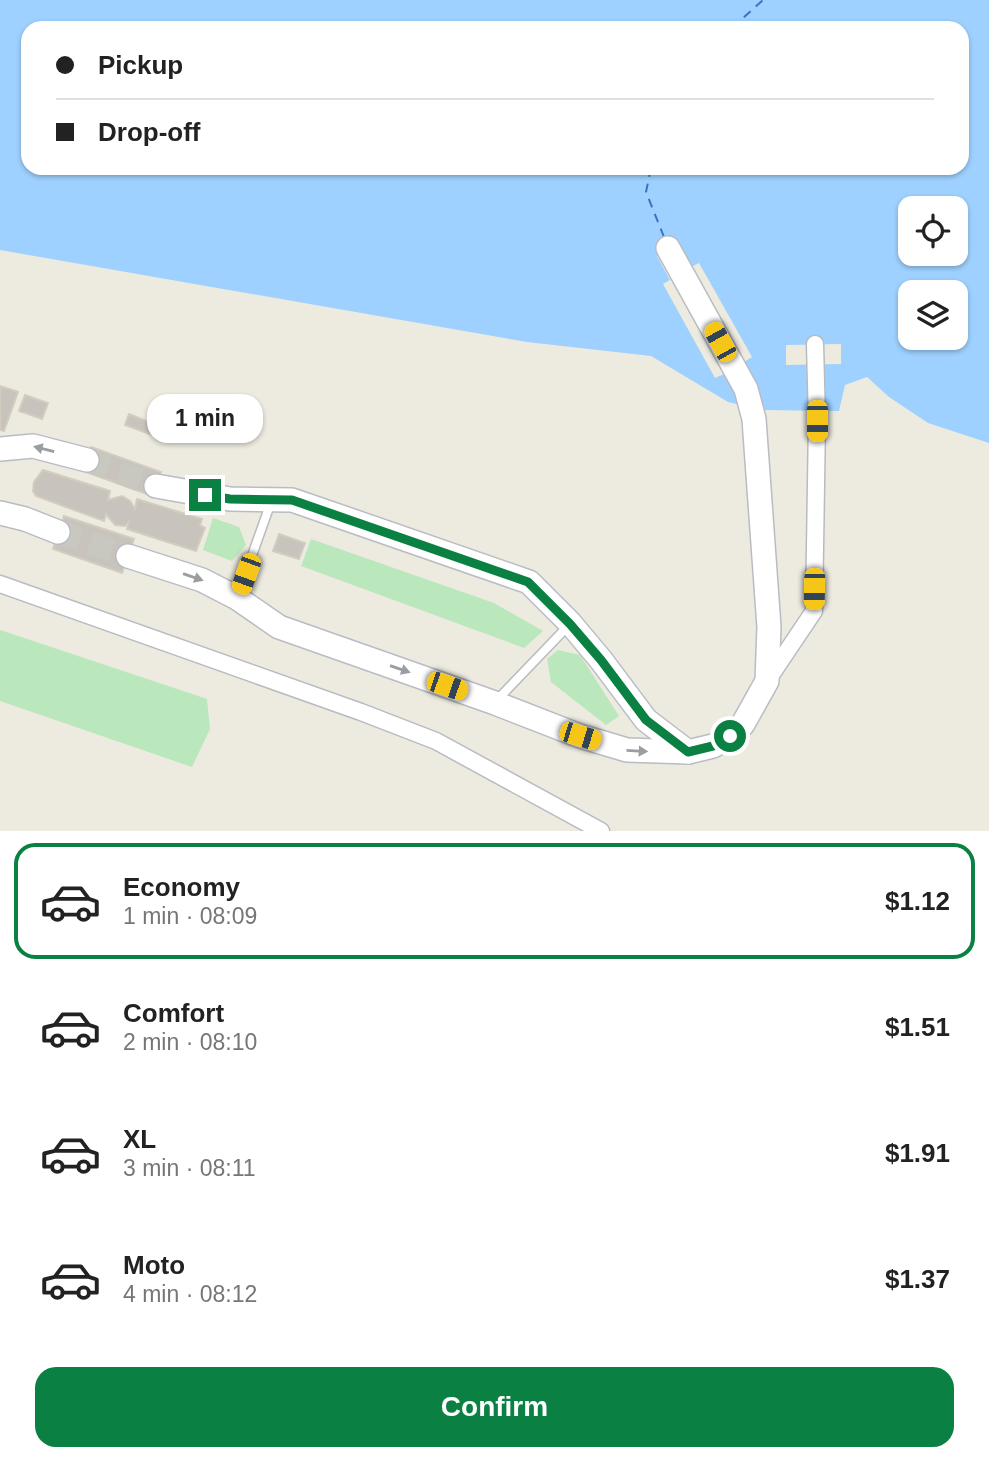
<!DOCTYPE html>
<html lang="en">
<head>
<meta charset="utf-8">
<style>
	body { margin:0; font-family:Helvetica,sans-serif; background:#f2f2f2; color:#222; height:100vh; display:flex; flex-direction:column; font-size:26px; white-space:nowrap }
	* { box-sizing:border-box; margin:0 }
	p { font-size:23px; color:#767676 }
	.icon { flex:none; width:38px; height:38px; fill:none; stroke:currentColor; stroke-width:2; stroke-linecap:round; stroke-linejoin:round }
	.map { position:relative; height:831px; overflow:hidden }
	.sheet { display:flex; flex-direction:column; background:#fff; flex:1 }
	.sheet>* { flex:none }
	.banner { position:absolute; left:21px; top:21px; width:948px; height:154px; border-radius:21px; box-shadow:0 2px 5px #0004; display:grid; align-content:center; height:154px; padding:0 35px; background:#fff }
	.fabs { position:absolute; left:898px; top:196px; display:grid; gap:14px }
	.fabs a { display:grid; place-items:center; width:70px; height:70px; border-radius:14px; background:#fff; box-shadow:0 2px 5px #0004; font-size:35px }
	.end { position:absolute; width:32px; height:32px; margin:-16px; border:9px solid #0b8043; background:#fff; box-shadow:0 0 0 4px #fff }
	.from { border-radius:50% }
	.bubble { position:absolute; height:49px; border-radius:21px; background:#fff; box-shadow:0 2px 5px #0004; font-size:23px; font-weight:700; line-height:49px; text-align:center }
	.car { position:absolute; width:21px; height:42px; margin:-21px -10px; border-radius:9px; box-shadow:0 0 5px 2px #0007; background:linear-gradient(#f5c518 24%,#345 0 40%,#f5c518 0 76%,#345 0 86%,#f5c518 0) }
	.banner b { display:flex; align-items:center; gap:24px; height:66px; font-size:26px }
	.banner b+b { border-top:2px solid #e0e0e0 }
	.banner i { width:18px; height:18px; background:#222 }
	ul { padding:12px 0 0; list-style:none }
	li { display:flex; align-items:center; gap:21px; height:116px; margin:0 14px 10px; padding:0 21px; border:4px solid transparent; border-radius:21px }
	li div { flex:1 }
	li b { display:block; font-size:26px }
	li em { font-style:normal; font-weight:700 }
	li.selected { border-color:#0b8043 }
	li>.icon { width:63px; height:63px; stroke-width:1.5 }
	.primary-button { display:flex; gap:14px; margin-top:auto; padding:14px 35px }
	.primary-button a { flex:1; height:80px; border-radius:21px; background:#0b8043; color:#fff; font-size:28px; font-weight:700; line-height:80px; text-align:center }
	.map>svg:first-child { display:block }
	.green { fill:#bae7bc }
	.water { fill:#9ed1ff; fill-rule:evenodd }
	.pier { fill:#edebe0 }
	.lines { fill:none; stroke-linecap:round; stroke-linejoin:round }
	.ferry { stroke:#3875c0; stroke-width:2; stroke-dasharray:9 7; stroke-linecap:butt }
	.building { fill:#c8c4bd; stroke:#d2cdbe; stroke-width:2 }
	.secondary-tunnel { stroke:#c8c8c0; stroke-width:23; stroke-dasharray:23 11; stroke-linecap:butt }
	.lane-casing { stroke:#b8bbc0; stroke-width:11 }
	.street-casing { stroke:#b8bbc0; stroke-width:19 }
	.secondary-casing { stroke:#b9bcc3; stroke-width:26 }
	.lane { stroke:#fff; stroke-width:8 }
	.street { stroke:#fff; stroke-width:16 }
	.secondary { stroke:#fff; stroke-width:23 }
	.oneway { fill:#9b9ea1 }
	.route { stroke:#0b8043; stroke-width:9 }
</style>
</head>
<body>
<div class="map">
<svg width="989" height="831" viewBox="0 0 989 831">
	<rect width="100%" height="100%" fill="#edebe0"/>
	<g class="green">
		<polygon points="213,518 239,527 246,545 232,561 203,550"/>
		<polygon points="311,539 494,603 543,631 524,648 301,566"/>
		<polygon points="0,630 207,699 210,729 192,767 0,701"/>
		<polygon points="558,650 580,655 619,716 606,725 551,682 547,659"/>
	</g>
	<path class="water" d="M0,0H989V443L928,423L889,397L867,377L845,385L839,411L761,410L728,402L651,356L527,342L0,250ZM28,28H962V168H28ZM910,208H956V254H910ZM910,292H956V338H910Z"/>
	<g class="pier">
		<polygon points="675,247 687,269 699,263 752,357 744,362 757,384 736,395 724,374 715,378 663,284 670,280 657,256"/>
		<polygon points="841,344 841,364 786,365 786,345"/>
	</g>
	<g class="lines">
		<g class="ferry">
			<polyline points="732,28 763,0"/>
			<polyline points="651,168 646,192 664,237"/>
		</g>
	</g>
	<g class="building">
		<polygon points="0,386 18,392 4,431 0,430"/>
		<polygon points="25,395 48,403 42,419 19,411"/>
		<polygon points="129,414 156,425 152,435 125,425"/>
		<polygon points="91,447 161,472 152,496 83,471"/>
		<polygon points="43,470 110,491 108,500 122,496 130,501 135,509 137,499 202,519 200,525 205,528 196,551 127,529 129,522 125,526 115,525 106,514 104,521 36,496 33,491 34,482"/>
		<polygon points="64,516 134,539 122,573 53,549"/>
		<polygon points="279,534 305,543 299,559 273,551"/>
	</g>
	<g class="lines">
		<g class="secondary-tunnel">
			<polyline points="87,460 156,486"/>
			<polyline points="58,532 128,556"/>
		</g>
		<g class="lane-casing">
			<g id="lane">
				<polyline points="238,595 271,502"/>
				<polyline points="497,700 568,626"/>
			</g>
		</g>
		<g class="street-casing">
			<g id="street">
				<polyline points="0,584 361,712 436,741 601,831"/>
				<polyline points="767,681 814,611 817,421 815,344"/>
			</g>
		</g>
		<g class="secondary-casing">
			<g id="secondary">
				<polyline points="0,449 33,446 87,460"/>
				<polyline points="156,486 230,499 292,500 529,582 570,623 601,660 646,720 688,752"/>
				<polyline points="0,513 25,519 58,532"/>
				<polyline points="128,556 202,580 237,598 279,627 495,703 580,736 627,750 688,752 713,746 731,736 743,724 767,681 769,627 754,419 746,389 668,248"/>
			</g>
		</g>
		<use href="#lane" class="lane"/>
		<use href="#street" class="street"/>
		<use href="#secondary" class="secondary"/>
	</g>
	<defs><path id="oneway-solid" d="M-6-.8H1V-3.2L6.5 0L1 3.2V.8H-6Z" transform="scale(1.75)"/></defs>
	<g class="oneway">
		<use href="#oneway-solid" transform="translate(44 449) rotate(-166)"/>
		<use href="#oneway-solid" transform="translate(193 577) rotate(19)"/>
		<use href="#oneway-solid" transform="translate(400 669) rotate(19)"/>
		<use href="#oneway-solid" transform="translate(637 751) rotate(3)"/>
	</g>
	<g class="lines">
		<polyline class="route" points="205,495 230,499 292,500 528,582 570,624 601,660 646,720 688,752 713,746 730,736"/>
	</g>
</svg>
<div class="fabs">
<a><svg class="icon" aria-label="locate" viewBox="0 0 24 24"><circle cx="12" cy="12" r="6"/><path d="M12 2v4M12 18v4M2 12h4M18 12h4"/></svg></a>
<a><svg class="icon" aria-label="layers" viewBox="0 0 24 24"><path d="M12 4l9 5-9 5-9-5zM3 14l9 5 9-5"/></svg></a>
</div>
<i class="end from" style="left:730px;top:736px"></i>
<i class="end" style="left:205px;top:495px"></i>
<div class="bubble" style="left:147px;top:394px;width:116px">1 min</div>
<i class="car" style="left:720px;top:342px;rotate:331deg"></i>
<i class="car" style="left:817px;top:421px;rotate:180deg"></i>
<i class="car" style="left:246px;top:574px;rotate:200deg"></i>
<i class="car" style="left:814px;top:589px;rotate:181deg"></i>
<i class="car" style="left:447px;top:686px;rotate:109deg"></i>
<i class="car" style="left:580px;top:736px;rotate:107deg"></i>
<div class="banner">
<b><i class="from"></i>Pickup</b>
<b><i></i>Drop-off</b>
</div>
</div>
<section class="sheet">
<ul>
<li class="selected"><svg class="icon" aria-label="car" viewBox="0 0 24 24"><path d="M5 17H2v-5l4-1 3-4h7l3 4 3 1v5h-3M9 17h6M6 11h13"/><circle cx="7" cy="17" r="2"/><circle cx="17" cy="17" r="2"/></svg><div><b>Economy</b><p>1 min · 08:09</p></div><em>$1.12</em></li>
<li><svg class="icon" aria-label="car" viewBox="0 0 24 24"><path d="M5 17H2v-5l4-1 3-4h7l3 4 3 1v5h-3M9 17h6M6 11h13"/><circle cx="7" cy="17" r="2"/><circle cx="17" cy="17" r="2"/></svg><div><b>Comfort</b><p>2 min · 08:10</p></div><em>$1.51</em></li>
<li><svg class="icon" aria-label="car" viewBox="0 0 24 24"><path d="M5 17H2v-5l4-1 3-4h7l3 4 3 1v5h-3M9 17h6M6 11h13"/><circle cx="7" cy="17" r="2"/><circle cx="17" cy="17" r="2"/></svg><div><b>XL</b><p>3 min · 08:11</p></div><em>$1.91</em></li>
<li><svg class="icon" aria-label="car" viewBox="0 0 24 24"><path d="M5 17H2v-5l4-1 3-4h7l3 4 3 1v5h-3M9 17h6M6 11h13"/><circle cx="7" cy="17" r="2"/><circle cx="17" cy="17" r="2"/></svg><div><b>Moto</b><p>4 min · 08:12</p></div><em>$1.37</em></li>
</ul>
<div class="primary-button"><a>Confirm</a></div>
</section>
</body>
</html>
